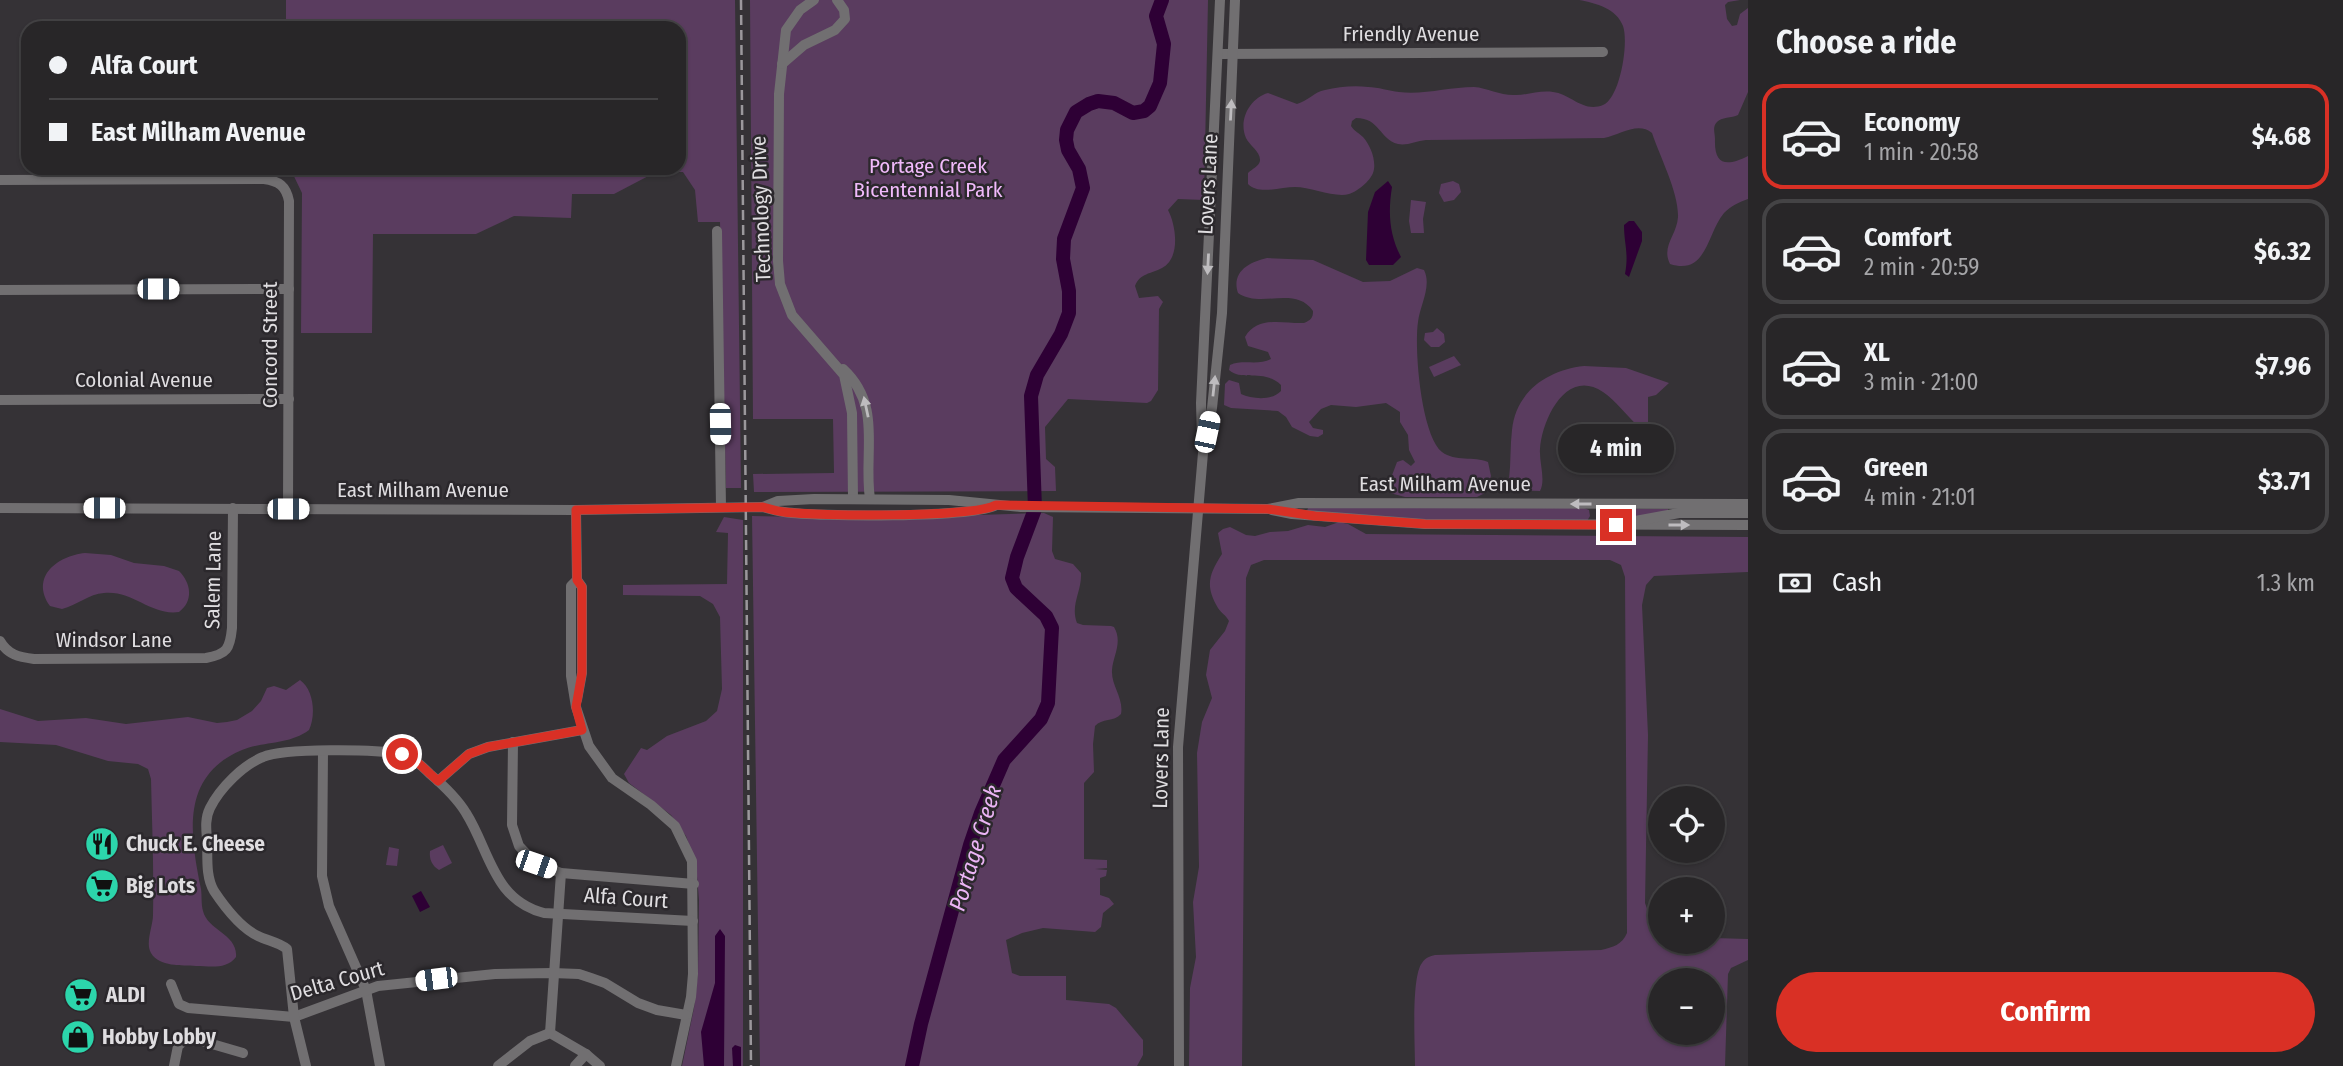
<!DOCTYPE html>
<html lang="en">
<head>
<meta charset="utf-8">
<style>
	body { margin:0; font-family:"Fira Sans Condensed",sans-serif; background:#343234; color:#f1f3f6; height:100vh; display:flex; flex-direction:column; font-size:26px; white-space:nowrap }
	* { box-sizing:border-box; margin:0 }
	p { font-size:23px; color:#a5a5a8 }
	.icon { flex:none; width:38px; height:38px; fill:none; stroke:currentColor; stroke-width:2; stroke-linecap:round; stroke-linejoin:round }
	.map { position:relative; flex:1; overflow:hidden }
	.drawer { display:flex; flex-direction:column; background:#282628; width:595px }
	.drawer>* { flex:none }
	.banner { position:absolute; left:21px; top:21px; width:665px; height:154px; border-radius:21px; box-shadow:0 2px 5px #0004,0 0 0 2px #444345; display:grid; align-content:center; height:154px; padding:0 28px; background:#282628 }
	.fabs { position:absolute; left:1648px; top:786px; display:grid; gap:14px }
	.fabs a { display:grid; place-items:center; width:77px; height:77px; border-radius:50%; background:#282628; box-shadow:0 2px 5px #0004,0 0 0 2px #444345; font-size:35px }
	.end { position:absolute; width:32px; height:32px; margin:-16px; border:9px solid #d93025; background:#fff; box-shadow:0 0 0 4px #fff }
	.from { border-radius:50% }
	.bubble { position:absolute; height:49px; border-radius:24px; background:#282628; box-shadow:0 2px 5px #0004,0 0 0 2px #444345; font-size:23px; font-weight:700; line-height:49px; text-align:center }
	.car { position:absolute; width:21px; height:42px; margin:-21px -10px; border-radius:9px; box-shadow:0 0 5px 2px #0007; background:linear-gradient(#fff 24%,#345 0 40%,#fff 0 76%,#345 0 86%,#fff 0) }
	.banner b { display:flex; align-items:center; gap:24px; height:66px; font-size:26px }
	.banner b+b { border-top:2px solid #444345 }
	.banner i { width:18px; height:18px; background:#f1f3f6 }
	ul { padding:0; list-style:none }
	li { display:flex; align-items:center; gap:21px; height:105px; margin:0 14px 10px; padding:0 14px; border:4px solid #444345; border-radius:21px }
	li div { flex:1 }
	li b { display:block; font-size:26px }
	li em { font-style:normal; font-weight:700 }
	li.active { border-color:#d93025 }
	li>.icon { width:63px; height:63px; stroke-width:1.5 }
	h2 { padding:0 28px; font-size:32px; line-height:84px }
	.pay { display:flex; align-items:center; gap:18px; height:77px; padding:0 28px; font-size:26px }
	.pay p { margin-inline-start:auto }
	.cta { display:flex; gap:14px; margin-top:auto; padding:14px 28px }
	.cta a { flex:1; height:80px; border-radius:42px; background:#d93025; color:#fff; font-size:28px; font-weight:700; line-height:80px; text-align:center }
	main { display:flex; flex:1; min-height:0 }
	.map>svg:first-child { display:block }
	.green { fill:#5a3c5f; fill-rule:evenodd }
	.water { fill:#2e0035 }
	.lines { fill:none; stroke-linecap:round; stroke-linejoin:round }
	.river { stroke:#2e0035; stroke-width:14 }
	.minor { stroke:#716f71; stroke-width:10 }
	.rail { stroke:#9b989c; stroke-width:2.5; stroke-dasharray:10 5; stroke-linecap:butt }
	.oneway { fill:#bebcbf }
	.route { stroke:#d93025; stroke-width:9 }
	.labels { text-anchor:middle; stroke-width:5; stroke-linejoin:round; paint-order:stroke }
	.street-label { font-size:21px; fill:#dfdde0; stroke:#2b282c }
	.park-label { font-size:21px; fill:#f1bafb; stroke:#2b282c }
	.poi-label { font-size:21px; font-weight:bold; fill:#dfdde0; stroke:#2b282c; text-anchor:start }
	.water-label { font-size:23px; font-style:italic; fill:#ebb4f5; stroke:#2b282c }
</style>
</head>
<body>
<main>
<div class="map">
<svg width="1748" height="1066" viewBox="0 0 1748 1066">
	<rect width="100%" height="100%" fill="#353236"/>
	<g class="green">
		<polygon points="286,0 735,0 741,488 726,488 720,222 698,222 695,190 683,172 656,172 614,194 572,194 571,218 514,216 476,234 373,234 372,333 301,333 302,193 290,168 679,168 679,28 286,28"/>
		<path d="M750,0H1208L1204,200L1178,199L1168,210C1176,225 1181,258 1162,268C1151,274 1140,273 1135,286L1139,298L1158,296L1163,302L1159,309L1158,390L1151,401L1147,403L1068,399L1045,427L1046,459L1055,467L1056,491L754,492L753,474L834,473L833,419H753Z"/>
		<path d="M1579,0H1740L1728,2L1725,5L1727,19L1732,26L1737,25L1740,14L1748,8V92L1738,115C1732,118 1721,117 1717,122C1712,127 1715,133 1715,139C1714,165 1726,167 1748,156V199C1739,202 1731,206 1724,213C1707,233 1707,276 1670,264C1661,246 1677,235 1678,217C1679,193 1660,157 1652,133C1638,121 1620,135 1604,138L1426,140C1416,141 1407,146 1398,144C1379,139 1380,118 1356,118L1352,121L1351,126C1355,132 1359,133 1363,137C1371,146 1377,162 1373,173C1370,181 1357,192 1349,194C1335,198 1311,187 1295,187C1281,187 1258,195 1248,184V173C1252,169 1259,166 1260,161C1261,152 1249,145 1246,138C1238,120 1250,98 1268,93L1297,104C1308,101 1314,92 1325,90C1338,87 1354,85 1368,87C1378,87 1389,91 1399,92C1424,95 1449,87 1474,87C1488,88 1501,96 1516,95C1528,95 1540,90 1553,92C1571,94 1583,113 1603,105C1620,98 1629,43 1623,26C1617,9 1596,3 1579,0Z"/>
		<polygon points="1453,181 1459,184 1461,192 1454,200 1444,202 1439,193 1441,184"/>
		<polygon points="1411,200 1426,202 1423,219 1424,233 1411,233 1409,221"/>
		<path d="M1267,258L1313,260L1363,282L1390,281L1417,268L1424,270C1432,286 1420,305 1418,322C1414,348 1421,435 1442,452C1455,462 1474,456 1488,462L1491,476L1485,493L1477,497H1405L1390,493L1391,478L1397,462L1403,460L1411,466L1415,462L1409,450L1408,435L1400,422V412L1386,403L1356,407L1331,405L1321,409L1309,422L1313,428L1323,430V434L1318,437L1310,436L1292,427L1286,417L1278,411L1231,408L1224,405L1225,384L1229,380L1239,383L1241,394C1252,399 1272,401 1281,391V385C1263,368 1243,382 1229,370L1230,365C1243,359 1258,366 1271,359L1268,352L1248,346L1245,337C1258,315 1284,324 1304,323C1311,320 1313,318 1313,311C1295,285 1261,309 1238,293C1231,272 1249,262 1267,258Z"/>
		<polygon points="1437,328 1444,334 1445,342 1439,347 1431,347 1424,340 1425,333 1433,332"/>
		<polygon points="1454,356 1461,365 1434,377 1429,367"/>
		<path d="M1584,366L1626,368L1669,383L1656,395L1648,397V426L1643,432L1638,430V426C1626,415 1616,401 1603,392C1566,367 1542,420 1540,449C1539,462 1546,480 1540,491L1514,490L1510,486L1509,479C1511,463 1510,446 1512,430C1516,391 1548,370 1584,366Z"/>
		<polygon points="1308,508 1584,508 1589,510 1590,516 1587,521 1428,520 1307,511"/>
		<path d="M1598,509H1668V512C1648,514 1616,523 1598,520Z"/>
		<path d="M1044,513L1053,517L1052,551L1055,559L1073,564L1081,573C1082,591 1070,605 1077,623L1083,625L1111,626L1114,627C1123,642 1113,656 1112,670C1111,686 1124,698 1121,714C1114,722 1102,718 1095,726L1093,744L1094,772L1084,783V859L1107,860V868L1095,869L1107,870L1106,876L1100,878V895L1109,898L1114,904L1103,913L1101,927L1095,932L1043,928L1022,933L1006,940L1012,973L1020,976H1066V1000L1109,1004L1116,1008L1143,1040V1055L1137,1066H760L752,516L881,518Z"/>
		<polygon points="724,517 743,520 743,1066 682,1066 694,1008 698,973 699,900 696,864 686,836 671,815 629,783 624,774 641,748 647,750 667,736 706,721 717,711 722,689 720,617 713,604 700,596 623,595 623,585 727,584 728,533 716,532"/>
		<path d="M1339,522L1348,524L1366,534L1748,537V572L1654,576L1646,585L1642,605L1648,735L1645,903L1651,920L1661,929V942H1713V938L1748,939V960L1731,968L1728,974L1725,1066H1415C1415,1045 1411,977 1422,963C1425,958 1430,956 1435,955L1601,950C1613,947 1622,945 1627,933L1625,577L1621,565L1610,560H1264L1251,565L1246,578L1242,1066H1189L1190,988L1196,957L1193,902L1199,867L1197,753L1202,722L1212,698L1206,675L1210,650L1225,631L1229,621C1226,615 1221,613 1218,608C1204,585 1210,573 1222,554L1218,533L1223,529L1230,527L1246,535L1255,536L1270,532L1288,531L1308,525L1325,527ZM1661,980H1713V1032H1661Z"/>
		<path d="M85,553L111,555L134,563L164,566L179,571C191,583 194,601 179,612C151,616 133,590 104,593C89,594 77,605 62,609L50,606C30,577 57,556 85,553Z"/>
		<path d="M300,680C314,690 316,715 309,730C289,745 264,741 242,750C180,776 190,835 201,889C202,896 201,904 203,911C208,931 238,934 236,957C226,970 210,966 196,966C182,965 159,967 151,953C145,943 153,926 153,915C154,870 152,824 151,779L148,769L138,764L108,761L56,745L0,742V709L38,721L86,718L126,724L188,717L217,723L227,722L237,720L252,711L261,701L267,688L274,686L286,690Z"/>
		<path d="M443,845L452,863L439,870C432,866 429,859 430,851Z"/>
		<polygon points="389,847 399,849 397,866 386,865"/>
	</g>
	<g class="water">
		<path d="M1388,181L1392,187C1388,212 1389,234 1401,257L1393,265H1369L1366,260L1368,212L1375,192Z"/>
		<path d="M1629,221H1634L1642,232V241L1629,277L1625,274C1629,253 1624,244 1624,225Z"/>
		<polygon points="421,891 430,907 420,912 412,896"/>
		<polygon points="720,929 725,936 724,1066 704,1066 701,1032 715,983 715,936"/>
		<polygon points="735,1045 741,1047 741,1066 733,1066 732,1048"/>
	</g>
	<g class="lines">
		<polyline class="river" points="912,1066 921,1024 970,845 981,813 1004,760 1041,719 1048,703 1052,628 1046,616 1016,588 1012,578 1017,557 1035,509 1031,396 1037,375 1061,334 1069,313 1069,291 1063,259 1064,239 1083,188 1079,169 1068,150 1066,140 1067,130 1076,112 1089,104 1098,101 1114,103 1133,113 1144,111 1150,106 1160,83 1164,44 1156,16 1162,0"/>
		<g class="minor">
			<polyline points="814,0 800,10 786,30 779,94 778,261 780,284 792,315 844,375 852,413 853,499"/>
			<polyline points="1219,54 1603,52"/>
			<polyline points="782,64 804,45 835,30 845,19 844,10 837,0"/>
			<path d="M0,180L264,179C279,181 286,186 289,201L288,509"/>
			<polyline points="717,231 721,507"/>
			<polyline points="0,290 289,289"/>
			<path d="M843,369C883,406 863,452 870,499"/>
			<polyline points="0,400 289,399"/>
			<polyline points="1202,437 1201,403 1220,0"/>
			<polyline points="763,507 778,501 814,499 949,500 1021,507 1268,509 1299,503 1748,504"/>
			<path d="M0,508L576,510L763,507C770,509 777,511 784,512C817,517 972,518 996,505"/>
			<polyline points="576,510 577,580 582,587 582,673 577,700"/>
			<polyline points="1272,510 1292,514 1425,524 1748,525"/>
			<polyline points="1630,522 1679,513 1748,513"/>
			<polyline points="577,580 571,586 571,676 576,707 589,746 612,778 651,805 675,826 692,861 693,974 691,997 676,1066"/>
			<path d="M0,641C8,655 19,657 34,659L206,658C227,654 230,649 232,628L233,508"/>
			<polyline points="513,742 512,825 519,846 536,864 561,873 694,884"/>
			<polyline points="323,751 322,876 329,906 366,990 380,1066"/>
			<polyline points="438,781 469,754 488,747 582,730"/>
			<polyline points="171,984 179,1004 188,1008 294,1017 378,986 495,974 552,973 579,974 591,978 605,983 638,1003 657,1010 686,1015"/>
			<polyline points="550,1033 561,873"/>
			<polyline points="174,1066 178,1046 188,1037 243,1053"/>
			<path d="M306,1066L294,1017L287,949C278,942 268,941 258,936C241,928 224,906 214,891C205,876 208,855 207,839C206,828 205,818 210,808C220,788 243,765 263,757C283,748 376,749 400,754C413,757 421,765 430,774C443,785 457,798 466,813C490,851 493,900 544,913L693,921"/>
			<polyline points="498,1066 530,1041 550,1033 586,1054 600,1066"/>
			<polyline points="575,1066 586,1054"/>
			<polyline points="1179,1066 1178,747 1203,453 1212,408 1222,313 1235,0"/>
		</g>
		<polyline class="rail" points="741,0 751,1066"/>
	</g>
	<defs><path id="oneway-solid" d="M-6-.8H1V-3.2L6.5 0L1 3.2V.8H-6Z" transform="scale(1.75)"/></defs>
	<g class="oneway">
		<use href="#oneway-solid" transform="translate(1231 110) rotate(-87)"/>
		<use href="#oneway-solid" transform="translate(1208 264) rotate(93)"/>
		<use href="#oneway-solid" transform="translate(1214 386) rotate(-84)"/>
		<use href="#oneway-solid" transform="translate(866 407) rotate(-102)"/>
		<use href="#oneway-solid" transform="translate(1581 504) rotate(-180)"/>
		<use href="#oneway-solid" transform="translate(1679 525)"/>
	</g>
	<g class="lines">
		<path class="route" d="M402,754L416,761L438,781L469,754L488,747L582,730L576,707L582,673V587L577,580L576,510L763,507C770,509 777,511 784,512C816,516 972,518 996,505L1268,509L1315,516L1425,524L1616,525"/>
	</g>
	<defs>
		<g id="restaurant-disc" transform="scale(1.75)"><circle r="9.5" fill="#2cd5ab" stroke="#2b282c"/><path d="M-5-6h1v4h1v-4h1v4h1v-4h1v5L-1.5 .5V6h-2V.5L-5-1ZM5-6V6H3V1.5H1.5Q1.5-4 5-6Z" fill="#111"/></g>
		<g id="supermarket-disc" transform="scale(1.75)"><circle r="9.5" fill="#2cd5ab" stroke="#2b282c"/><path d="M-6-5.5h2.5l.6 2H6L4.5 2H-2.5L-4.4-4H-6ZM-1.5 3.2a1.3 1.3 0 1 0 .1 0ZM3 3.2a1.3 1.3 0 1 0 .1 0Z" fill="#111"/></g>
		<g id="shop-disc" transform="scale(1.75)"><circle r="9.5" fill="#2cd5ab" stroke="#2b282c"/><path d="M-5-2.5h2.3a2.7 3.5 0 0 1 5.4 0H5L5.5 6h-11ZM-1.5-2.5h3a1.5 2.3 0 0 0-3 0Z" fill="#111"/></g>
	</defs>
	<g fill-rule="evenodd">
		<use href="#restaurant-disc" x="102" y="844"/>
		<use href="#supermarket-disc" x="102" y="886"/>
		<use href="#supermarket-disc" x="81" y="995"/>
		<use href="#shop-disc" x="78" y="1037"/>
	</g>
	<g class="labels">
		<g class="street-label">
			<text x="1411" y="41">Friendly Avenue</text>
			<text transform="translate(1208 184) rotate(-87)" y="7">Lovers Lane</text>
			<text transform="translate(761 209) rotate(-92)" y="7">Technology Drive</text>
			<text transform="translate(270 345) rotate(-90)" y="7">Concord Street</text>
			<text x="144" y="387">Colonial Avenue</text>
			<text x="1445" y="491">East Milham Avenue</text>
			<text x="423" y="497">East Milham Avenue</text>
			<text transform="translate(213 580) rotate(-89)" y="7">Salem Lane</text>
			<text x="114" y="647">Windsor Lane</text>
			<text transform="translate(1161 758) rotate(-89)" y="7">Lovers Lane</text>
			<text transform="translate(626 898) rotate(4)" y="7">Alfa Court</text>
			<text transform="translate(337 981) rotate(-16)" y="7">Delta Court</text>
		</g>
		<g class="park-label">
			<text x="928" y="173">Portage Creek<tspan x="928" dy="24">Bicentennial Park</tspan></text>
		</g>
		<g class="poi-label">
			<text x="126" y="851">Chuck E. Cheese</text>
			<text x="126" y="893">Big Lots</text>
			<text x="106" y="1002">ALDI</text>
			<text x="102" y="1044">Hobby Lobby</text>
		</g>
		<g class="water-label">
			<text transform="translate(975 848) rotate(-73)" y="8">Portage Creek</text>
		</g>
	</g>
</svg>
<div class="fabs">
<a><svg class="icon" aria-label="locate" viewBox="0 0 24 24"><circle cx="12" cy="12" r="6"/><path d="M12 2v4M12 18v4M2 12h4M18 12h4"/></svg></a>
<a>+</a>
<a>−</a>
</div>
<i class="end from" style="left:402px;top:754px"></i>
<i class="end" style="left:1616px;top:525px"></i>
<div class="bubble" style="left:1558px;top:424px;width:116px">4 min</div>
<i class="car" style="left:158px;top:289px;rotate:90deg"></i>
<i class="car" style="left:720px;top:424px;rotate:179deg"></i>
<i class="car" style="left:1207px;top:432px;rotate:12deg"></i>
<i class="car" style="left:104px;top:508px;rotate:270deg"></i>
<i class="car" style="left:288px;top:509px;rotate:90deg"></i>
<i class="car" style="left:536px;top:864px;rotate:109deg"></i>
<i class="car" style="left:436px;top:979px;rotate:263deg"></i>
<div class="banner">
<b><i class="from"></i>Alfa Court</b>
<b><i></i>East Milham Avenue</b>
</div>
</div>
<section class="drawer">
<h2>Choose a ride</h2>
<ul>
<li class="active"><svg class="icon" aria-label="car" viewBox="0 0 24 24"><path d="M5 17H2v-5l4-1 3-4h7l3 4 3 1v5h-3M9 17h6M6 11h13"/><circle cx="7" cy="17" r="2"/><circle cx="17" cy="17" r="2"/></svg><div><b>Economy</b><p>1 min · 20:58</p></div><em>$4.68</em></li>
<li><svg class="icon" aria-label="car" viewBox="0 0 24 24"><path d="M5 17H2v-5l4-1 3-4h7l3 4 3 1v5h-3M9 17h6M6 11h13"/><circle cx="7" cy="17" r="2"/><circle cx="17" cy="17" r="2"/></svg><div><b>Comfort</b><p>2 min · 20:59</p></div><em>$6.32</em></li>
<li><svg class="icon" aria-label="car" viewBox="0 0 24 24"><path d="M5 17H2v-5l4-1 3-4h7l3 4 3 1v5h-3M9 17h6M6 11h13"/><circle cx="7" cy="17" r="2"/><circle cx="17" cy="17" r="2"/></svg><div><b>XL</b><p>3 min · 21:00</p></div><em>$7.96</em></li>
<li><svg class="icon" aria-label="car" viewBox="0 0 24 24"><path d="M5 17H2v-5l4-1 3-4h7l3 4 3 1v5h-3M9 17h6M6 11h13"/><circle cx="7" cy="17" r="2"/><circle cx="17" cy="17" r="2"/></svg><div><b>Green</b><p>4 min · 21:01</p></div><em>$3.71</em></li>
</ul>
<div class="pay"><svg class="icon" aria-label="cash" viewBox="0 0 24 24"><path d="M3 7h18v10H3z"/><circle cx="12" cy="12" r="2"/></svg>Cash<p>1.3 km</p></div>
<div class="cta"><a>Confirm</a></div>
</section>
</main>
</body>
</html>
